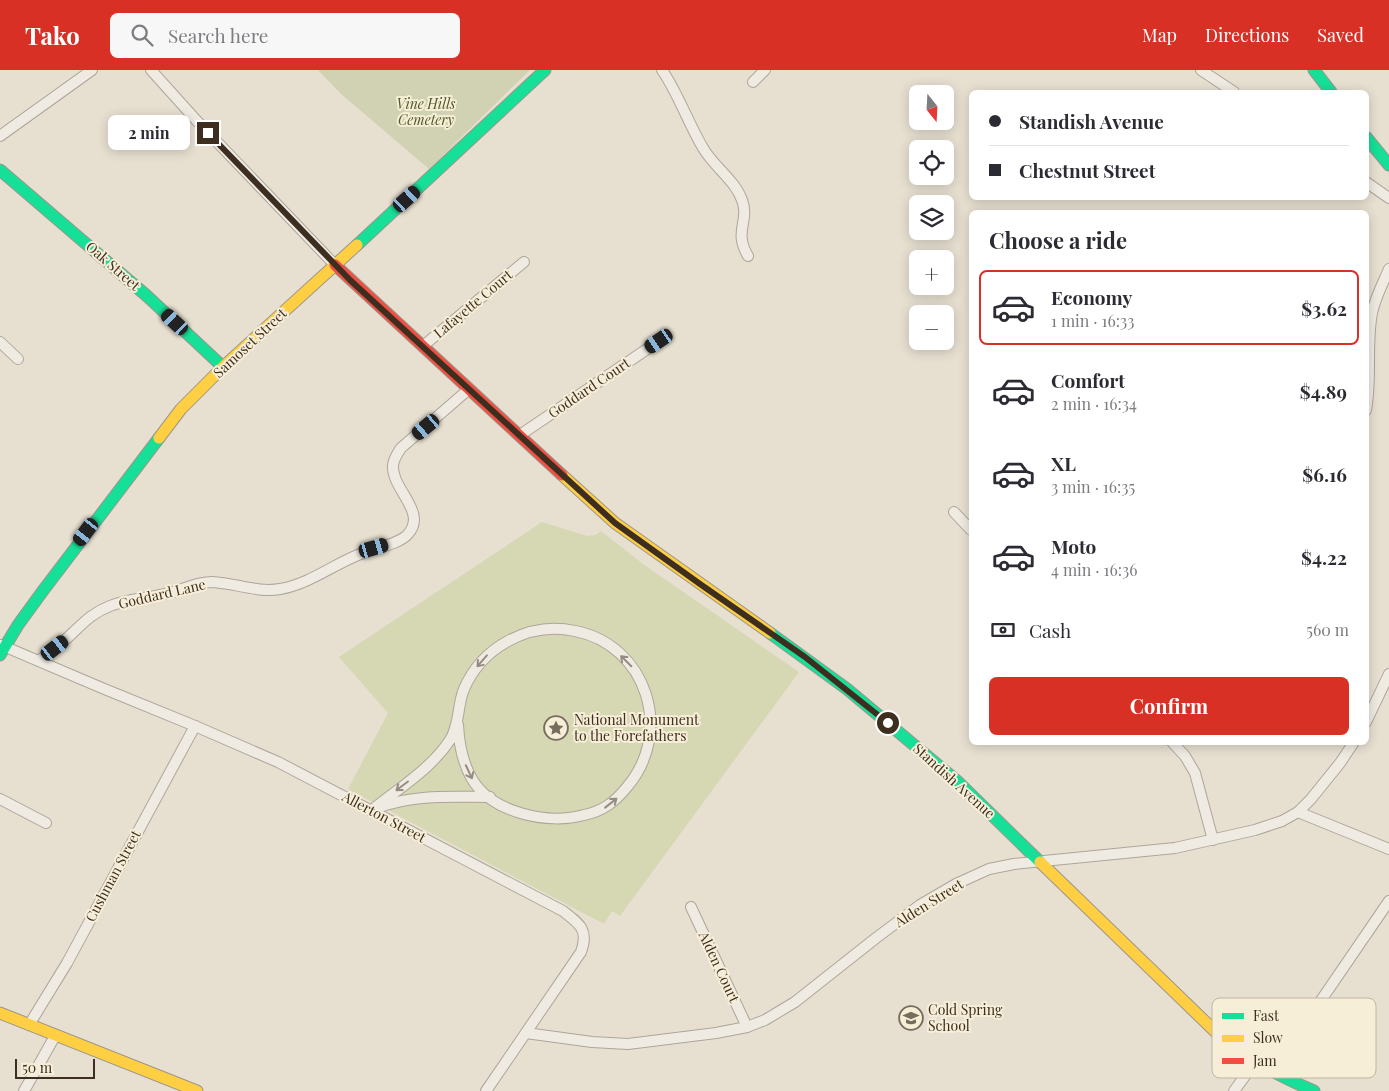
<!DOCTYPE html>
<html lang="en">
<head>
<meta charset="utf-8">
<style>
	body { margin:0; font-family:"Playfair Display",serif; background:#f7f7f7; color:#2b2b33; height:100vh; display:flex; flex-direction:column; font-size:19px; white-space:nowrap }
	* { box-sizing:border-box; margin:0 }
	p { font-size:16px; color:#7c7c81 }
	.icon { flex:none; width:28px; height:28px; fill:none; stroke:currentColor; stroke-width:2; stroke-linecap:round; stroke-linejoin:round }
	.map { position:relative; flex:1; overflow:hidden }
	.side { position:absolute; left:969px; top:140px; width:400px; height:535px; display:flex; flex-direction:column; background:#fff; border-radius:8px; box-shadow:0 2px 12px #0003 }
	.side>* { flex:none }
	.top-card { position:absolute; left:969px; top:20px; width:400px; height:110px; border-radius:8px; box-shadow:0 2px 12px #0003; display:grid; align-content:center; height:110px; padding:0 20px; background:#fff }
	.needle { width:32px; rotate:162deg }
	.buttons { position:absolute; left:909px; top:15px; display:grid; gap:10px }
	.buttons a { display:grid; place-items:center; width:45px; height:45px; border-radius:8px; background:#fff; box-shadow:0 2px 12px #0003; font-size:25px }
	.scale { position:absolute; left:15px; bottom:12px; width:80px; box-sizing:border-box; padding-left:5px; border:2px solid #3d2e20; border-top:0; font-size:14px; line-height:18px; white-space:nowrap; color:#3d2e20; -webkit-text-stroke:4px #f7eed8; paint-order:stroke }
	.end { position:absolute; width:22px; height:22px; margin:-11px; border:6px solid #3d2e20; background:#fff; box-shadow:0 0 0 2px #fff }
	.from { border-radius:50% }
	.bubble { position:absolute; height:35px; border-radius:8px; background:#fff; box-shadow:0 2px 12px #0003; font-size:16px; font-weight:700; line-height:35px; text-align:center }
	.car { position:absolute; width:15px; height:30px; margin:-15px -8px; border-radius:6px; box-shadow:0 0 4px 1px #0007; background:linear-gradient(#222 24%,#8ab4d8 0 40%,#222 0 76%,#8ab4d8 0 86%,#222 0) }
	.top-card b { display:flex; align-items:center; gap:18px; height:48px; font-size:19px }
	.top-card b+b { border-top:1px solid #e1e1e2 }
	.top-card i { width:12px; height:12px; background:#2b2b33 }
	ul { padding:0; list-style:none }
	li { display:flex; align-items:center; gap:15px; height:75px; margin:0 10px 8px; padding:0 10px; border:2px solid transparent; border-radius:8px }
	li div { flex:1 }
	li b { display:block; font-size:19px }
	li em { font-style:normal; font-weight:700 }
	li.active { border-color:#d93025 }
	li>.icon { width:45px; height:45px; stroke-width:1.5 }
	h2 { padding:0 20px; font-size:22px; line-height:60px }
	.pay { display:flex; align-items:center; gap:12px; height:55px; padding:0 20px; font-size:19px }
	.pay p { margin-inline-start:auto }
	.primary-button { display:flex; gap:10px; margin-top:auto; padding:10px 20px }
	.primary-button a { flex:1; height:58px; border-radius:8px; background:#d93025; color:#fff; font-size:20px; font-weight:700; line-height:58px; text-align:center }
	header { display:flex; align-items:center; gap:30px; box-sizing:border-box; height:70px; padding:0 25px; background:#d93025; color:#fff }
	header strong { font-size:24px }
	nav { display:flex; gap:28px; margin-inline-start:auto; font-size:18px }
	.search { width:350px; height:45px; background:#f7f7f7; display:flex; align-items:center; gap:12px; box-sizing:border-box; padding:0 18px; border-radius:8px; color:#7c7c81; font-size:19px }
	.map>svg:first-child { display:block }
	.green { fill:#d6d7b3 }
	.cemetery { fill:#d1d1b3 }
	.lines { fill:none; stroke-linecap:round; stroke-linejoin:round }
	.street-casing { stroke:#ada599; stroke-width:12 }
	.fast-casing { stroke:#9c958a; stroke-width:13 }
	.slow-casing { stroke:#9c958a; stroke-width:13 }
	.jam-casing { stroke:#9c958a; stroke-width:13 }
	.street { stroke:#efebe3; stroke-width:10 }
	.fast { stroke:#16e098; stroke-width:11 }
	.slow { stroke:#ffcf43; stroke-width:11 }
	.jam { stroke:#f24e42; stroke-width:11 }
	.oneway { stroke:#968c82 }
	.route { stroke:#3d2e20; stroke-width:6 }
	.labels { text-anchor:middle; stroke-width:4; stroke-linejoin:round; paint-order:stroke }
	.park-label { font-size:14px; font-style:italic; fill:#4d5a26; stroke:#f7eed8 }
	.street-label { font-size:14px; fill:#3d2e20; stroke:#f7eed8 }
	.poi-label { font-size:14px; fill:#3d2e20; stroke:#f7eed8; text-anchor:start }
	.key { fill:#f7eed8; stroke:#bfb4a1; stroke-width:1 }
	.key-label { font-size:14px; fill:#3d2e20 }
</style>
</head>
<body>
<header>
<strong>Tako</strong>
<div class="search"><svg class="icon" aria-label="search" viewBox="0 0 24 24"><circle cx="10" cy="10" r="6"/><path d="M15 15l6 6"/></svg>Search here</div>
<nav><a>Map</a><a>Directions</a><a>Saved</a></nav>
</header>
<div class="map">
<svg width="1389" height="1021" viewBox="0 0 1389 1021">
	<rect width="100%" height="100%" fill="#e7e0d1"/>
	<polygon class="green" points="542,452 587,466 596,465 601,461 643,494 799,602 620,846 612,841 604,854 348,719 388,643 339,587"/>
	<polygon class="cemetery" points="318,0 530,0 429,99 340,23"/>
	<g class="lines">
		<g class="street-casing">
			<g id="street">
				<polyline points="151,0 196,50 335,195"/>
				<path d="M662,0C679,25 688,53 703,78C714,97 735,110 742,130C750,151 733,161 748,186"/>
				<polyline points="1201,0 1234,22"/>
				<polyline points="753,12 765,0"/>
				<polyline points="0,66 92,0"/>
				<polyline points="1366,112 1389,128"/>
				<polyline points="0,272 18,289"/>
				<polyline points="423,276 524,192"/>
				<path d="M1366,340C1372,308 1366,275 1372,243C1375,228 1383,213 1389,199"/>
				<polyline points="520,365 659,271"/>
				<polyline points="954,442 971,460"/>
				<path d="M1,575L102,618L195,656L278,692L563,841C580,854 589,860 581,882L486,1021"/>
				<path d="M39,591C47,584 57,577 65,570C81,556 89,544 110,536C130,528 152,528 173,522C187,518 197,512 212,512C235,513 258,523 280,519C310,514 335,493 363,483C375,478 400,474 408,464C428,442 391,419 393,395C394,388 397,384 401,378L469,319"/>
				<polyline points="1366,652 1389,604"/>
				<polyline points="1172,672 1185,686 1195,703 1213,770"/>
				<polyline points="0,729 46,753"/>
				<path d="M380,737C415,724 453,727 490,727"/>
				<path d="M372,740C399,718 431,699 450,670C460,654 457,636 464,619C482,577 529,551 575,561C647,575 674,662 627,717C615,732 603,741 584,745C548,755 492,743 472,709C462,692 459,674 458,655"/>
				<polyline points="1298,742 1389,779"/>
				<polyline points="691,837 747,957"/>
				<polyline points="29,955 67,893 195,656"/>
				<polyline points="526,963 592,972 628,974 716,963 747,957 765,950 795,932 876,868 920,835 956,814 989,799 1014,794 1175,778 1255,760 1282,751 1298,742 1311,729 1340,693 1354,672"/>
				<polyline points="1272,1002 1389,831"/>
				<polyline points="24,1021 55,966"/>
				<polyline points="1234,1021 1256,991"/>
			</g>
		</g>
		<g class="fast-casing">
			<g id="fast">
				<polyline points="1314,0 1331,22"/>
				<polyline points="1366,67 1389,95"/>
				<polyline points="0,100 147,226 223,297"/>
				<polyline points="357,175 545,0"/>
				<polyline points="770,563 847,619 957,711 1040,792"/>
				<polyline points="0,585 18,555 42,522 159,368"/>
				<path d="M1222,968C1246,990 1284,1008 1314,1021"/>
			</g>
		</g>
		<g class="slow-casing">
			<g id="slow">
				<polyline points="159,368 181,339 223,297 357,175"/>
				<polyline points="562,405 615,453 770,563"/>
				<polyline points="1040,792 1222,968"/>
				<polyline points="0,943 197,1021"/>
			</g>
		</g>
		<g class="jam-casing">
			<polyline id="jam" points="335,195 562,405"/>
		</g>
		<use href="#street" class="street"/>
		<use href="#fast" class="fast"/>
		<use href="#slow" class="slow"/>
		<use href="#jam" class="jam"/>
	</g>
	<defs><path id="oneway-shaft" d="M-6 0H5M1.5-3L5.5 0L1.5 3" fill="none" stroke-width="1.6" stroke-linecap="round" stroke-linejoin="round" transform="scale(1.25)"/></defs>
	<g class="oneway">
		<use href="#oneway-shaft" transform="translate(482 591) rotate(131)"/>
		<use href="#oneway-shaft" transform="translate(626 591) rotate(-135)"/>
		<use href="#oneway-shaft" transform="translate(469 702) rotate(65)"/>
		<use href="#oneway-shaft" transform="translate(402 716) rotate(143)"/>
		<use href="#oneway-shaft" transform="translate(611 733) rotate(-38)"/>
	</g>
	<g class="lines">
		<polyline class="route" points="208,63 350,210 615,453 700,514 805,587 888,653"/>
	</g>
	<defs>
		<g id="sight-ring" transform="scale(1.25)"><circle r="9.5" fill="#f7eed8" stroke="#786c5e" stroke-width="1.5"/><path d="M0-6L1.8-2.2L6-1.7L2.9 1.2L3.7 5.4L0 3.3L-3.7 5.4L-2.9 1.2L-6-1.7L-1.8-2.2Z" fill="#786c5e"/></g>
		<g id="school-ring" transform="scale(1.25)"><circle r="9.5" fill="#f7eed8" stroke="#786c5e" stroke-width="1.5"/><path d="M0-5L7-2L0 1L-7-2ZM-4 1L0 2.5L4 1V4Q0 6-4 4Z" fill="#786c5e"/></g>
	</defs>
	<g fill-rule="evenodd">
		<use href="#sight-ring" x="556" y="658"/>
		<use href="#school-ring" x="911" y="948"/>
	</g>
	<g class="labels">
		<g class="park-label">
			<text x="426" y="39">Vine Hills<tspan x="426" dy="16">Cemetery</tspan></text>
		</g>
		<g class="street-label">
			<text transform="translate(113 196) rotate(41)" y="5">Oak Street</text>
			<text transform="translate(473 234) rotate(-40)" y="5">Lafayette Court</text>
			<text transform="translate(250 273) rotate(-43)" y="5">Samoset Street</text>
			<text transform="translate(589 318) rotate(-34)" y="5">Goddard Court</text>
			<text transform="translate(162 524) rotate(-13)" y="5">Goddard Lane</text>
			<text transform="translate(954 711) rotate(42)" y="5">Standish Avenue</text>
			<text transform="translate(384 747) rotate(28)" y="5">Allerton Street</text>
			<text transform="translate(113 806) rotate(-62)" y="5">Cushman Street</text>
			<text transform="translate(929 833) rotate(-32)" y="5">Alden Street</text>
			<text transform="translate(719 897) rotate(65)" y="5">Alden Court</text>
		</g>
		<g class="poi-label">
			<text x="574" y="655">National Monument<tspan x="574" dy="16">to the Forefathers</tspan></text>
			<text x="928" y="945">Cold Spring<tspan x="928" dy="16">School</tspan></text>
		</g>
	</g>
	<rect x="1212" y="928" width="164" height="80" rx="8" class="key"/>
	<rect x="1222" y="943" width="22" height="6" fill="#16e098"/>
	<rect x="1222" y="965" width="22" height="7" fill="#ffcf43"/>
	<rect x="1222" y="988" width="22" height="6" fill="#f24e42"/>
	<g class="key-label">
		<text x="1253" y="951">Fast</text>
		<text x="1253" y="973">Slow</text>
		<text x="1253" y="996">Jam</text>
	</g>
</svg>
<div class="buttons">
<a><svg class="needle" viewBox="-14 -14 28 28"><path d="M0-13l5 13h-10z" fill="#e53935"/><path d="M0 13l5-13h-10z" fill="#7c7c81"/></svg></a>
<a><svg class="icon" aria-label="locate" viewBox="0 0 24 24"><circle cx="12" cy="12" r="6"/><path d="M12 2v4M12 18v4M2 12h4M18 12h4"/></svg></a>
<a><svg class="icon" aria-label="layers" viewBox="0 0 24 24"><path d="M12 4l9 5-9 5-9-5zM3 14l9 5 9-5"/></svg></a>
<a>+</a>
<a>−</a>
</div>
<div class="scale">50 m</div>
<i class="end from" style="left:888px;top:653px"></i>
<i class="end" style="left:208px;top:63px"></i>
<div class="bubble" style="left:108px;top:45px;width:82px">2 min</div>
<i class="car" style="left:407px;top:129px;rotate:48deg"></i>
<i class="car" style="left:175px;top:252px;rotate:313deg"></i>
<i class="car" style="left:659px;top:271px;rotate:236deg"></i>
<i class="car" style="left:426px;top:357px;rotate:230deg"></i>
<i class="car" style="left:86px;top:462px;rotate:217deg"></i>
<i class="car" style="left:374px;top:478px;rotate:74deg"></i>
<i class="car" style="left:55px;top:578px;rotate:52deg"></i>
<div class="top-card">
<b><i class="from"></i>Standish Avenue</b>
<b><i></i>Chestnut Street</b>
</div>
<section class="side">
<h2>Choose a ride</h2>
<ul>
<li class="active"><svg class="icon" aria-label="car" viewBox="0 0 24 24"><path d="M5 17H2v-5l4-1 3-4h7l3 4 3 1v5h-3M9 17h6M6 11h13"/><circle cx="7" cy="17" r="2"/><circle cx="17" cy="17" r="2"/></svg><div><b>Economy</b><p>1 min · 16:33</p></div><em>$3.62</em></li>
<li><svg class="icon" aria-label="car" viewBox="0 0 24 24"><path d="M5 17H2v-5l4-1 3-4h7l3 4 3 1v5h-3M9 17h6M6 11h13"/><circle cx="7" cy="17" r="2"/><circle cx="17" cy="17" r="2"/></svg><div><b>Comfort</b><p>2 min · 16:34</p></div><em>$4.89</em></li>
<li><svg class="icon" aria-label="car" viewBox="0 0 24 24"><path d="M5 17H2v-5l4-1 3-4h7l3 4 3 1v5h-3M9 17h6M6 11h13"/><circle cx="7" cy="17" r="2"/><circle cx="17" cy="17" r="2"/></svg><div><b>XL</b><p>3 min · 16:35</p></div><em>$6.16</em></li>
<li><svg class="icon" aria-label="car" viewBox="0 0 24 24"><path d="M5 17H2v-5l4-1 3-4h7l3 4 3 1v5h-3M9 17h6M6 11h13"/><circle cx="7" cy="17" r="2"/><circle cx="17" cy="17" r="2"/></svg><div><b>Moto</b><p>4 min · 16:36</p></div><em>$4.22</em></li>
</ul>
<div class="pay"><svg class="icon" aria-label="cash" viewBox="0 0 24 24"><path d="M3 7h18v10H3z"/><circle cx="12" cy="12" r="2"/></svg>Cash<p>560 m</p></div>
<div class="primary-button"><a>Confirm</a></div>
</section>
</div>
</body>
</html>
